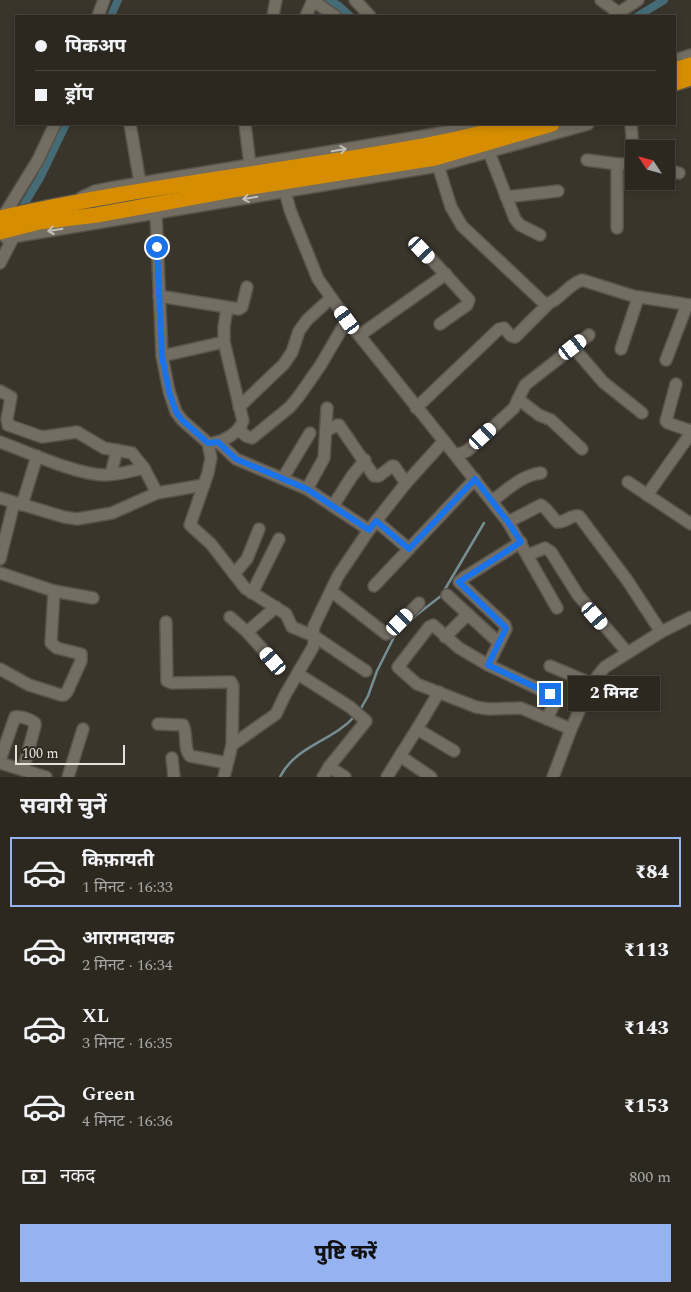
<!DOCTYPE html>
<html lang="hi">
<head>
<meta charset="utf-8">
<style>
	body { margin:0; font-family:Spectral,"Noto Sans Devanagari",serif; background:#343029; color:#f1f3f6; height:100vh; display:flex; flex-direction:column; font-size:19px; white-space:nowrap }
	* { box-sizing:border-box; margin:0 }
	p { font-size:16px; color:#a6a6a5 }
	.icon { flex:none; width:28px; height:28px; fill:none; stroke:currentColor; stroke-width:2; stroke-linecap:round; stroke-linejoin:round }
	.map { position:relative; height:777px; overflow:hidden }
	.panel { display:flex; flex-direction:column; background:#2c2820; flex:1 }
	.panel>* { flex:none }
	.top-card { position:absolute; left:15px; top:15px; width:661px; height:110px; border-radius:0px; box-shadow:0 2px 8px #0003,0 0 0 1px #48443e; display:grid; align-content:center; height:110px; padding:0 20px; background:#2c2820 }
	.needle { width:32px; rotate:306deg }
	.buttons { position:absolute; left:625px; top:140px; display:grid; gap:10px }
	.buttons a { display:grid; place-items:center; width:50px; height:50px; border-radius:0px; background:#2c2820; box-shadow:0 2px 8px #0003,0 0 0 1px #48443e; font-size:25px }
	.scale { position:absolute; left:15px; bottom:12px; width:110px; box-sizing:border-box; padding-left:5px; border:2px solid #e4e1db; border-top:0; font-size:14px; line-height:18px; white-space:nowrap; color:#e4e1db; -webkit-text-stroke:4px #302b21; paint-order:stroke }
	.end { position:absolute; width:22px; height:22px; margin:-11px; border:6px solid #1a73e8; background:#fff; box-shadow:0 0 0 2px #fff }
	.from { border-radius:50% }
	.bubble { position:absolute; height:35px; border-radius:0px; background:#2c2820; box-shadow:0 2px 8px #0003,0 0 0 1px #48443e; font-size:16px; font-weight:800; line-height:35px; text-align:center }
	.car { position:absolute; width:15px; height:30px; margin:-15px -8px; border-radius:6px; box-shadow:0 0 4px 1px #0007; background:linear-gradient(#fff 24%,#345 0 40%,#fff 0 76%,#345 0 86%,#fff 0) }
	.top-card b { display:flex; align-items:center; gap:18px; height:48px; font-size:19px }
	.top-card b+b { border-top:1px solid #48443e }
	.top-card i { width:12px; height:12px; background:#f1f3f6 }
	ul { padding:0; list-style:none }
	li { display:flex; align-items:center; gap:15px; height:70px; margin:0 10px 8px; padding:0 10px; border:2px solid transparent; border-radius:0px }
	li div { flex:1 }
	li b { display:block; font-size:19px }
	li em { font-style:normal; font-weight:800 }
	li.selected { border-color:#95b2f1 }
	li>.icon { width:45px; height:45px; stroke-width:1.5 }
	h2 { padding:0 20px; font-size:22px; line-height:60px }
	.pay { display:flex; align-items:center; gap:12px; height:55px; padding:0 20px; font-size:19px }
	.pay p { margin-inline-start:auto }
	.action { display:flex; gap:10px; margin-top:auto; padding:10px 20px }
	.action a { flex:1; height:58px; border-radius:0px; background:#95b2f1; color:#111; font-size:20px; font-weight:800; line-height:58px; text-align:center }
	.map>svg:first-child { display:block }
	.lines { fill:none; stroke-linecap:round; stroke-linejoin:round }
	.stream { stroke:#758e94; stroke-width:2.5 }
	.canal { stroke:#456b76; stroke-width:8 }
	.minor-casing { stroke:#58534b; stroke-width:14 }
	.highway-casing { stroke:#58534b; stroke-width:18 }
	.minor { stroke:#736d62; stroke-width:11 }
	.highway { stroke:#d68e00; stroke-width:15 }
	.oneway { stroke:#c2beb7 }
	.route { stroke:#1a73e8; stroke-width:6 }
</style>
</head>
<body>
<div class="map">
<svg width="691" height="777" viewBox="0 0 691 777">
	<rect width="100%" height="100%" fill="#3a352b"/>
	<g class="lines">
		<g class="stream">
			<polyline points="360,710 368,696 377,671 394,637 415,616 441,596 484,523"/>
			<path d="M280,777C295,746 333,741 355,716"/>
		</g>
		<g class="canal">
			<polyline points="329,0 339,6 350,16"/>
			<polyline points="111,16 118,0"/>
			<polyline points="638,16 664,0"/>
			<polyline points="19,213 40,178 66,124"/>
		</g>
		<g class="minor-casing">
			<g id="minor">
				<polyline points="312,0 335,16"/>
				<polyline points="355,0 370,16"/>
				<polyline points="601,0 619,13"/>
				<polyline points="98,16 104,0"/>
				<polyline points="273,16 276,0"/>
				<polyline points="306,16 313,0"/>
				<polyline points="614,16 638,0"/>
				<polyline points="675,60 691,55"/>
				<polyline points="130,124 140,183"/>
				<polyline points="245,124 250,165"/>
				<polyline points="631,124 634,163"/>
				<polyline points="489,152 515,219 520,225 540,235"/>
				<path d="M436,159L451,207L462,226L545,304C559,302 568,284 582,280L633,296L691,305"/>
				<polyline points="587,160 617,164 634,164"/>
				<polyline points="666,170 679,173"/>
				<polyline points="82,197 95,191 110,188 418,137 457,130 480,124"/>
				<polyline points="506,197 558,191"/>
				<polyline points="156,214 162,356 169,391 176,412 182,420 208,443 211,458 208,473 190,525 211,544 245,588 286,614 292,627 314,636 366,671"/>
				<polyline points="1,220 38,160 55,124"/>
				<polyline points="617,228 617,164"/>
				<polyline points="6,238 438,166 588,124"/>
				<polyline points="422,249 469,300 467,305 440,324"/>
				<polyline points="0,263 14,236"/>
				<polyline points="159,296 239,309 242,307 247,287"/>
				<polyline points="360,335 446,274"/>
				<polyline points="573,347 603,382 642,413"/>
				<polyline points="621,349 638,298"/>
				<polyline points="162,356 224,342"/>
				<polyline points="666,360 687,305"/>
				<polyline points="676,384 666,421 668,423 691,431"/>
				<polyline points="0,391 11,397 7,419 8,425 42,437 77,432 104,448 132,453 144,468"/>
				<polyline points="518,399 539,415 551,420 582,449"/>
				<polyline points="239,407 284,364 292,352 299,331 307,320 331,298"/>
				<polyline points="416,408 499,329 504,328 511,336 515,337 547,305"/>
				<polyline points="238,429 246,436 252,438 290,407 299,396 320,366 347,320"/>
				<polyline points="326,431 337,425 339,425 374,476 379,476 392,466 394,466 406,483"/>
				<path d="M444,441L508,522L541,505L546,509L557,522C565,523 572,514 579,516L627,580L661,632"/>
				<path d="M0,442C28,452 77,475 105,475C119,475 131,471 144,468L157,493"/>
				<polyline points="218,442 236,459 307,489 369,530"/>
				<path d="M213,443C224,441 239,433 243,421L224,342V327L227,308"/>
				<polyline points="456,455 467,451 514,408 525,385 589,335"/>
				<polyline points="111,474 117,450"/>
				<polyline points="283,478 310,433"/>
				<polyline points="628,482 691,524"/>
				<polyline points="307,489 324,458 327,408"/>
				<polyline points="647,495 691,433"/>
				<polyline points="0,498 64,517 77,519 112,513 157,493 204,485"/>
				<path d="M492,501C507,490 522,475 541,473"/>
				<polyline points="22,505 37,456"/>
				<polyline points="333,506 352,476 365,460"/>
				<polyline points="376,521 409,549"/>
				<polyline points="508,522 557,608"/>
				<polyline points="528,555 545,548 551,552 578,595 627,652"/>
				<polyline points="0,559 14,503"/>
				<polyline points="0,573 54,591 93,598"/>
				<polyline points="234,574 247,559 259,529"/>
				<polyline points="374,586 475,479"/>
				<polyline points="331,591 386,634 391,632 419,603"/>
				<polyline points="252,593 279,539"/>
				<path d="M447,595L499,643L488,665L459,648L433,625L429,627L398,667L400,669L417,684L476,707L489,709L521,708L571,729C581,708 589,684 605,667L661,632L691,617"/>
				<polyline points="230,617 247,632 276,607"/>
				<polyline points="166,622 167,681 172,683 226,682 231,682 233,686 232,745 224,777"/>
				<polyline points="247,632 273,661"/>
				<polyline points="445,637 468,614"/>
				<polyline points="499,643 506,629 505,625 459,582 465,577 521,542"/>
				<polyline points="488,665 556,697 555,702 547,719"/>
				<polyline points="550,666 593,684"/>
				<polyline points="0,669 29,685 61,695 64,695 67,692 81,661 81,654 57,648 51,643 54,591"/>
				<polyline points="298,674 350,707 366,721 329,767"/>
				<path d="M158,724L183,725C188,735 183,748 190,756L227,763"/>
				<polyline points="417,729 439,692"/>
				<path d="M232,745L276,714L285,695L313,647C316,639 312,633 314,626L338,576L369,530L406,483L444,441L347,320L318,279L290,210L281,176"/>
				<polyline points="172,758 174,777"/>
				<path d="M0,760L15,717C21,716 30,719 35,723V726L23,770"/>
				<polyline points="0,763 46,777"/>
				<polyline points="68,777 83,729"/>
				<polyline points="323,777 329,767 345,777"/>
				<polyline points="387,777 400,756"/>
				<polyline points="431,777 400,756 417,729 454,751"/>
				<polyline points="553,777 571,729"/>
			</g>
		</g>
		<g class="highway-casing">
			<g id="highway">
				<polyline points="675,70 691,65"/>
				<polyline points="675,83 691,78"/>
				<path d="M0,218C110,193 222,179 333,161C394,151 455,142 514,124"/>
				<polyline points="0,232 39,222 97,215 227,191 435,158 552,124"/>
			</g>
		</g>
		<use href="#minor" class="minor"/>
		<use href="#highway" class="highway"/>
	</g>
	<defs><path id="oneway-shaft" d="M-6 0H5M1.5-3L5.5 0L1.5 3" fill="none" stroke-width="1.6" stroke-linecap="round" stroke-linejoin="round" transform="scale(1.25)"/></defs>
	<g class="oneway">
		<use href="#oneway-shaft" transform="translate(339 150) rotate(-10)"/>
		<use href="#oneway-shaft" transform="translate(250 198) rotate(170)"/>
		<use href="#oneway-shaft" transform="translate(55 230) rotate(171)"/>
	</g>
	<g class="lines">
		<polyline class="route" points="157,247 162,356 169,392 176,412 182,420 208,443 218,442 236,459 307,489 369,530 376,521 409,549 475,479 508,522 521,542 459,582 506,628 488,665 550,694"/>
	</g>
</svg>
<div class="buttons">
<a><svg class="needle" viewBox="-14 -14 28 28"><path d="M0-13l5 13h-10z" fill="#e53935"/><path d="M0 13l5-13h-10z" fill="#a6a6a5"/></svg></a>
</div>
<div class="scale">100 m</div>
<i class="end from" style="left:157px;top:247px"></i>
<i class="end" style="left:550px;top:694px"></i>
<div class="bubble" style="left:568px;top:676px;width:92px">2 मिनट</div>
<i class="car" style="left:422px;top:250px;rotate:137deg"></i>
<i class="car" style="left:347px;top:320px;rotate:324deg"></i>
<i class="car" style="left:573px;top:347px;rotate:52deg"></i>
<i class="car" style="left:483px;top:436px;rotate:47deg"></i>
<i class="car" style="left:595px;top:616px;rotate:139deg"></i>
<i class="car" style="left:400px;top:622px;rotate:44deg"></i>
<i class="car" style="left:273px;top:661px;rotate:319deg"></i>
<div class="top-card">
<b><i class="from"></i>पिकअप</b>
<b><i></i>ड्रॉप</b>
</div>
</div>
<section class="panel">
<h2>सवारी चुनें</h2>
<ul>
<li class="selected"><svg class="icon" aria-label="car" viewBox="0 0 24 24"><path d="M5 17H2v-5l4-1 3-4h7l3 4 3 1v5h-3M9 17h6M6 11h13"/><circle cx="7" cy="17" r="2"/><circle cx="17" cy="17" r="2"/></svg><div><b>किफ़ायती</b><p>1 मिनट · 16:33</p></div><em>₹84</em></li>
<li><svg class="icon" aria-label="car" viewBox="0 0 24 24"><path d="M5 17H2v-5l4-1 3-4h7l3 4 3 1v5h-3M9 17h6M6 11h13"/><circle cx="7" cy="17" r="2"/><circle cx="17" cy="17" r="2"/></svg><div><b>आरामदायक</b><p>2 मिनट · 16:34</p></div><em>₹113</em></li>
<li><svg class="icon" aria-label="car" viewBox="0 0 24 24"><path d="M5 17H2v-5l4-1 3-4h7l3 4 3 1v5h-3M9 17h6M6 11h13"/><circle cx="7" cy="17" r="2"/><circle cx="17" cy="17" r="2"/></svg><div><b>XL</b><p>3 मिनट · 16:35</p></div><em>₹143</em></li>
<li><svg class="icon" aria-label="car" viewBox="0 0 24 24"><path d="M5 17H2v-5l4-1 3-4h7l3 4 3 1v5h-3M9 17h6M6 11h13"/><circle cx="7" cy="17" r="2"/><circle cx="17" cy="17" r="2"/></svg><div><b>Green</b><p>4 मिनट · 16:36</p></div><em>₹153</em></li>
</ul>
<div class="pay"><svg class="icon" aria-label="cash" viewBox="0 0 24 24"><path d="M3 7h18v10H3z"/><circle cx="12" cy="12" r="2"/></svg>नकद<p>800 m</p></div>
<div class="action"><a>पुष्टि करें</a></div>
</section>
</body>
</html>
